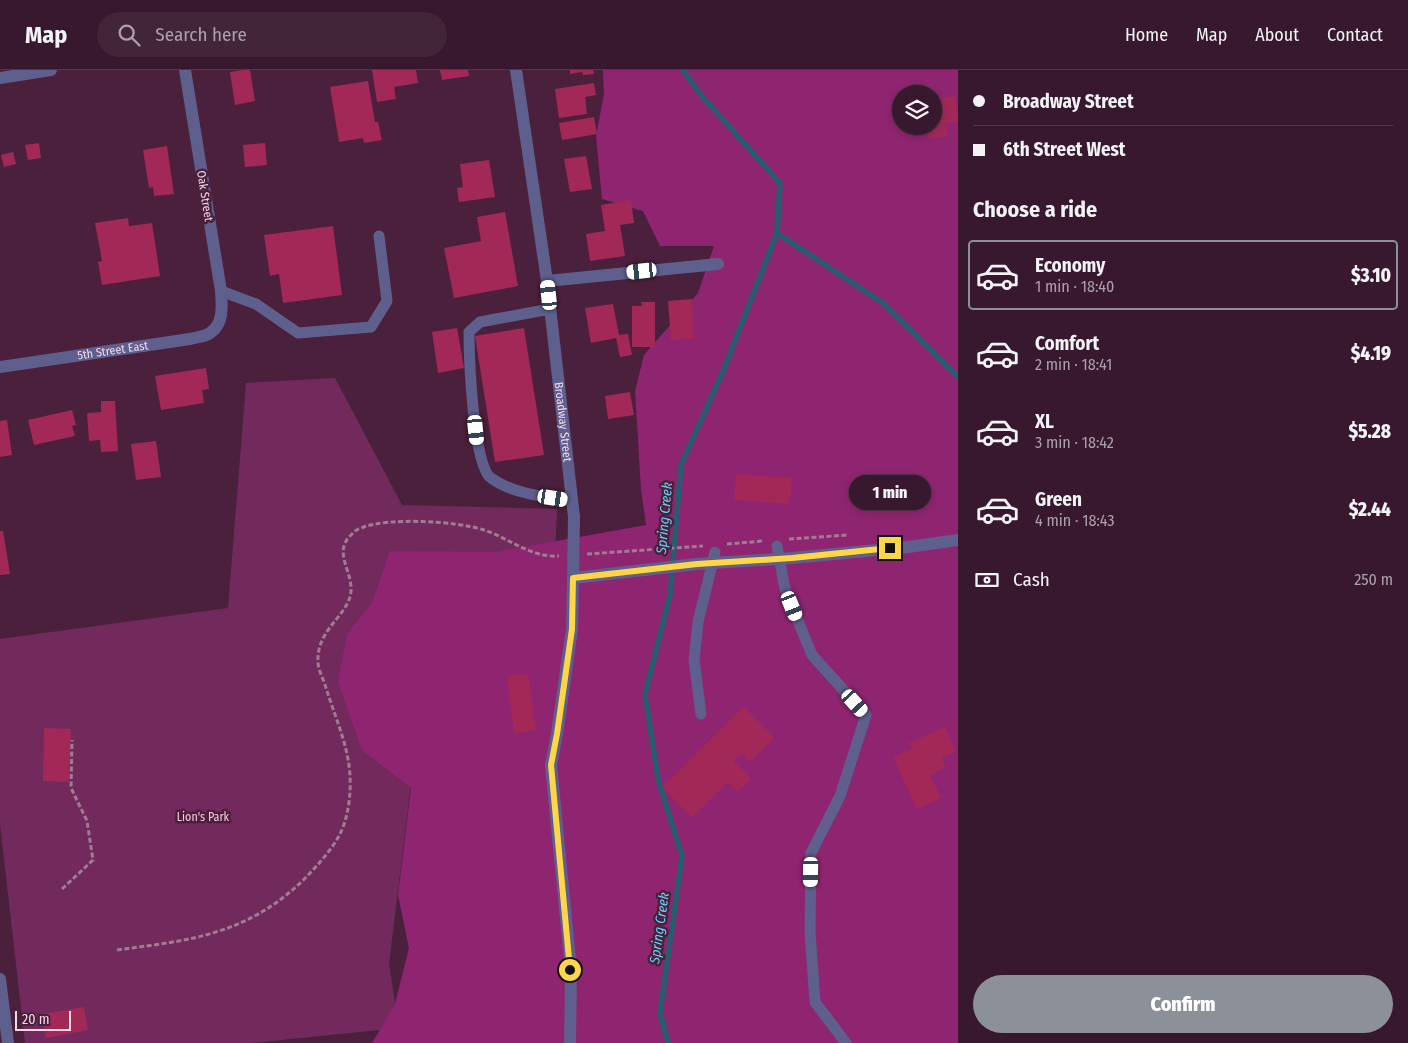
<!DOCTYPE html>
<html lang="en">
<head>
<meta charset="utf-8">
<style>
	body { margin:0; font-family:"Fira Sans Condensed",sans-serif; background:#43253a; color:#f1f3f6; height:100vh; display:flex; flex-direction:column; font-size:19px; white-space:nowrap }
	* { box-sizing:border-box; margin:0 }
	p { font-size:16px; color:#aba0aa }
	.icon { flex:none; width:28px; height:28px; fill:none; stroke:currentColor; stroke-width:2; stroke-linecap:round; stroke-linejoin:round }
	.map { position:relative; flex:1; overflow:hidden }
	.sheet { display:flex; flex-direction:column; background:#38182e; width:450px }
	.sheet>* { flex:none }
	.guide { display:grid; align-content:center; height:110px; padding:0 15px; background:#38182e }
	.buttons { position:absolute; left:892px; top:15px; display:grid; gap:10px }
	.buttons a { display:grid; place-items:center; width:50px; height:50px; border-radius:50%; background:#38182e; box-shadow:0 2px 8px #0003,0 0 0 1px #52374a; font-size:25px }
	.scale { position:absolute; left:15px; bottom:12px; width:56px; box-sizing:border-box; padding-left:5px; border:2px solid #f5d9e9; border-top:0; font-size:14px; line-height:18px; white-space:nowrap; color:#f5d9e9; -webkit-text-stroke:4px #4b203d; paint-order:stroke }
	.end { position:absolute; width:22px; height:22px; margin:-11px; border:6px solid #ffd54a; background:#111; box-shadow:0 0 0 2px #111 }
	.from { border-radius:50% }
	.bubble { position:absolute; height:35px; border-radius:18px; background:#38182e; box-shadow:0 2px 8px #0003,0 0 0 1px #52374a; font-size:16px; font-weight:800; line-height:35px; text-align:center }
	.car { position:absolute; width:15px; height:30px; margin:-15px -8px; border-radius:6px; box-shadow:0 0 4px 1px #0007; background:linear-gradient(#fff 24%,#345 0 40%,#fff 0 76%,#345 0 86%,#fff 0) }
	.guide b { display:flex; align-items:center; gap:18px; height:48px; font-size:19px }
	.guide b+b { border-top:1px solid #52374a }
	.guide i { width:12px; height:12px; background:#f1f3f6 }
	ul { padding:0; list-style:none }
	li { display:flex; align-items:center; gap:15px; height:70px; margin:0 10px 8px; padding:0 5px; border:2px solid transparent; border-radius:5px }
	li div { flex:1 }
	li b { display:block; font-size:19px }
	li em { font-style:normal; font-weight:800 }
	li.current { border-color:#8c9099 }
	li>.icon { width:45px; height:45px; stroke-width:1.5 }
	h2 { padding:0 15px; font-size:22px; line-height:60px }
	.pay { display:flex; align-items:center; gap:12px; height:55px; padding:0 15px; font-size:19px }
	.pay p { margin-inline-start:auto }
	.action { display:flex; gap:10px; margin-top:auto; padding:10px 15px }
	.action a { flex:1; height:58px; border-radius:30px; background:#8c9099; color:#fff; font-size:20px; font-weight:800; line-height:58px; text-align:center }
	header { display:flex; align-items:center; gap:30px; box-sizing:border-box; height:70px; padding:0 25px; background:#38182e; border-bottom:1px solid #52374a }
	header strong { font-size:24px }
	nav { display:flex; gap:28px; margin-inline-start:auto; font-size:18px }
	.search { width:350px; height:45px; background:#43253a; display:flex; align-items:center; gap:12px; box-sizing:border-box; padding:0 18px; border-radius:28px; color:#aba0aa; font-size:19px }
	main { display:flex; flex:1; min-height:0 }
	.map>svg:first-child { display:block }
	.green { fill:#722a5c }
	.forest { fill:#8f2570; fill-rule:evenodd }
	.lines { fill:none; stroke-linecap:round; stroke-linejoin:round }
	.stream { stroke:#265d6f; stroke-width:5.5 }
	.building { fill:#a22858 }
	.path { stroke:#a07c93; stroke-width:3; stroke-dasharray:5 2.5; stroke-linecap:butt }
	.service { stroke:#5e5f8d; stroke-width:11 }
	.minor { stroke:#5e5f8d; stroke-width:12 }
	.tertiary { stroke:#5e5f8d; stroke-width:12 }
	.route { stroke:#ffd54a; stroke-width:6 }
	.labels { text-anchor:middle; stroke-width:5; stroke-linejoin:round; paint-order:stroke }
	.street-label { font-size:12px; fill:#f5d9e9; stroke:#4b203d }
	.park-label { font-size:12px; fill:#fcc4e6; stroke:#4b203d }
	.water-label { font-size:14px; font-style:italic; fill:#61d4f8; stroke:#4b203d }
</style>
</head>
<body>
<header>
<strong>Map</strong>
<div class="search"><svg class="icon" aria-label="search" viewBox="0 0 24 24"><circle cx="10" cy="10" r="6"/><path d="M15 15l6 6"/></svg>Search here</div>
<nav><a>Home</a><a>Map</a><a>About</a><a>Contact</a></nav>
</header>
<main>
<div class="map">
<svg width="958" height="973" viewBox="0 0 958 973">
	<rect width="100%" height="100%" fill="#4b203d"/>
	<polygon class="green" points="335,308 402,435 557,439 550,593 424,608 389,894 399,958 252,973 25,973 0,754 0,569 228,538 246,313"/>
	<path class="forest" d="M603,0H958V973H372L395,934L409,878L398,825L411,718L362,680L338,612L347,564L372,533L390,481L495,482L646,455L641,419L635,321L644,285L698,223L714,176H660L643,141L602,129L596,66L604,24ZM901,24H934V56H901Z"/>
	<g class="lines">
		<g class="stream">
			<polyline points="777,163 883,233 958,307"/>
			<polyline points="668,973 660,943 682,786 658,709 645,624 670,525 681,395 724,299 777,163 780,113 701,25 683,0"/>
		</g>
	</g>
	<g class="building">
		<polygon points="243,0 250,0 255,31 235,35 230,2"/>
		<polygon points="372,0 416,0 418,13 394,17 396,29 377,32"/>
		<polygon points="440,0 468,0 469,6 442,10"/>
		<polygon points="570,0 593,0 594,4 583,5 582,2 570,4"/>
		<polygon points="368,11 375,52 378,52 382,70 364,73 363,68 339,72 330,17"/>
		<polygon points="594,13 596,25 585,27 587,44 559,48 555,19"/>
		<polygon points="955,26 958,52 945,54 948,66 929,69 927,59 901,64 896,37 901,36 901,56 934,56 934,30"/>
		<polygon points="594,47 597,64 562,70 559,53"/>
		<polygon points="39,73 41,88 28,90 25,75"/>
		<polygon points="265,73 267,95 245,97 243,75"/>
		<polygon points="167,76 174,124 154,126 153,117 149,118 143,80"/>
		<polygon points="13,82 16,94 4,97 1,85"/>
		<polygon points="586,86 592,119 570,122 564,89"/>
		<polygon points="489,90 495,127 459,132 457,118 463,117 460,94"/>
		<polygon points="631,130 634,153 620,155 625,186 590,191 586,164 605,161 601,135"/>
		<polygon points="505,142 518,216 454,228 444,178 481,171 477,147"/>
		<polygon points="128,148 129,156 152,153 160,206 102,215 98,192 102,191 95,153"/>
		<polygon points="333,156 342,225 283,233 279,204 270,206 264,165"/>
		<polygon points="692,229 695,269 671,270 668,231"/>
		<polygon points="641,232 655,232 655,277 632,277 632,236 642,236"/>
		<polygon points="613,234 619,265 628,264 632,285 620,287 616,268 591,273 585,238"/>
		<polygon points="457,258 464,298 438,303 432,262"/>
		<polygon points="524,258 544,385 495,392 475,266"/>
		<polygon points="206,298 209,319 202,320 204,333 161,340 155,306"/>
		<polygon points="630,322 634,345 608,349 605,326"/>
		<polygon points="101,331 115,331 118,381 101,382 100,370 89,371 87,343 101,342"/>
		<polygon points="72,340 76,355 72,356 75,366 34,375 28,350"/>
		<polygon points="7,350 12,385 0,387 0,351"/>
		<polygon points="156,371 161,407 136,410 131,374"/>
		<polygon points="736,404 792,408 790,434 734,430"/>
		<polygon points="0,461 3,461 10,504 0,505"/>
		<polygon points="528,604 536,660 514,663 507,606"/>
		<polygon points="743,637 774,668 750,692 742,683 733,691 751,709 738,722 728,712 692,748 662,717"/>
		<polygon points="945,657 956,682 941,688 946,698 930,705 941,728 917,739 893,687 912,679 909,673"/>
		<polygon points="44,658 71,659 69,712 43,711"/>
		<polygon points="84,937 88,960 46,968 42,944"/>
	</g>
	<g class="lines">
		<g class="path">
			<polyline points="789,469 848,465"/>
			<polyline points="727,474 763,471"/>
			<polyline points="587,484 703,476"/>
			<polyline points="62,819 93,790 87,751 71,718 72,670"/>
			<path d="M117,880C151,875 186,872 219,861C260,848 293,824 320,792C327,784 334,775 339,766C348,749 351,726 350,707C349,677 335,647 326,618C324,610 318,600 318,592C316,557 353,544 351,517C350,498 334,481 351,465C354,462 357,459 361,458C387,447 457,451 484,460C509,468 531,488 559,486"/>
		</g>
		<g class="service">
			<polyline points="221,221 256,234 298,263 371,257 387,231 379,166"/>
			<path d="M550,239L480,252L469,262C469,287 473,396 491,408C515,425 544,426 572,431"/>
			<polyline points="777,476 785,519 812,585 866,645 840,726 811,783 810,862 815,932 846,973"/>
			<polyline points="701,644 694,590 698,552 715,482"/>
		</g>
		<g class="minor">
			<polyline points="547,211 718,194"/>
			<path id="s1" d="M0,297L190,269C196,267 205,267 210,263C224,254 222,236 221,221L185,0"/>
			<polyline points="0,909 8,973"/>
			<polyline points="570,973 571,900 551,695 557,664 572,559 573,508"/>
		</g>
		<g class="tertiary">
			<path id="s2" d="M516,0L547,211L574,447L573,508L697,494L792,488L908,477L958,470"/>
			<polyline points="0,8 51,0"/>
		</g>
	</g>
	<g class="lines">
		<polyline class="route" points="570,900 551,695 557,664 572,559 573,508 697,494 792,488 890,478"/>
	</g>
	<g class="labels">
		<g class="street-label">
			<text transform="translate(205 126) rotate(81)" y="4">Oak Street</text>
			<text dy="4" stroke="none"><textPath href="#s1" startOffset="114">5th Street East</textPath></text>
			<text dy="4" stroke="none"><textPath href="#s2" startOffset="355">Broadway Street</textPath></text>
		</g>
		<g class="park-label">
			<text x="203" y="751">Lion's Park</text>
		</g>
		<g class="water-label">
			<text transform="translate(664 448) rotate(-85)" y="5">Spring Creek</text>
			<text transform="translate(659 858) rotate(-82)" y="5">Spring Creek</text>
		</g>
	</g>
</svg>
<div class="buttons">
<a><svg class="icon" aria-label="layers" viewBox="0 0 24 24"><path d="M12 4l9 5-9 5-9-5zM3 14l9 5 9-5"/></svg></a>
</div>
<div class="scale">20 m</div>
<i class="end from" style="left:570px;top:900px"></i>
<i class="end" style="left:890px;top:478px"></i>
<div class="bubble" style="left:849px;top:405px;width:82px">1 min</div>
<i class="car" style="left:642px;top:201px;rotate:264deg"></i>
<i class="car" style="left:549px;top:225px;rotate:354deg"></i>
<i class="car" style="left:476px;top:360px;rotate:174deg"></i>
<i class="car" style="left:553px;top:428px;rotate:99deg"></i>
<i class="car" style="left:792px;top:536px;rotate:158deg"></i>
<i class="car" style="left:855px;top:633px;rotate:138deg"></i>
<i class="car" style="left:811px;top:802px;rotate:181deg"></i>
</div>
<section class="sheet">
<div class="guide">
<b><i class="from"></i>Broadway Street</b>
<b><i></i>6th Street West</b>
</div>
<h2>Choose a ride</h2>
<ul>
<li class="current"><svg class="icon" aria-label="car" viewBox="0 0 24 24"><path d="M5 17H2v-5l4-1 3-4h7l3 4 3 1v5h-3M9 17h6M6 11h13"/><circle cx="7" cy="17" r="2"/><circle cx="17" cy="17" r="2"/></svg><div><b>Economy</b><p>1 min · 18:40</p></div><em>$3.10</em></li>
<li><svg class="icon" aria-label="car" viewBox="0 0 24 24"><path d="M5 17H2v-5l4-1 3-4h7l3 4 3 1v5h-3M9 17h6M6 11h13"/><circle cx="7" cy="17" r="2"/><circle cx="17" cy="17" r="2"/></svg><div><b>Comfort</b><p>2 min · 18:41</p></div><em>$4.19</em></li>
<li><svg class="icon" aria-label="car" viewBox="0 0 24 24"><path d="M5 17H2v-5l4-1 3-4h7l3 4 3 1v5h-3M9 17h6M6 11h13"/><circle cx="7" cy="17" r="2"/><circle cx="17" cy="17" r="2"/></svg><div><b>XL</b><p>3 min · 18:42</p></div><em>$5.28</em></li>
<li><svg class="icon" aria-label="car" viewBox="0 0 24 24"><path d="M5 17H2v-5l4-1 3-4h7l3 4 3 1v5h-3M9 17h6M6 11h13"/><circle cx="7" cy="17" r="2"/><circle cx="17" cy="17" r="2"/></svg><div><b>Green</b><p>4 min · 18:43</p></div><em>$2.44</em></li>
</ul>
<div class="pay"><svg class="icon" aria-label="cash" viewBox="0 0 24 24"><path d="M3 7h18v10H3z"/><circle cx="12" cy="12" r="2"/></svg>Cash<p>250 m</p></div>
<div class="action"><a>Confirm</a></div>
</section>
</main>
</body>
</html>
